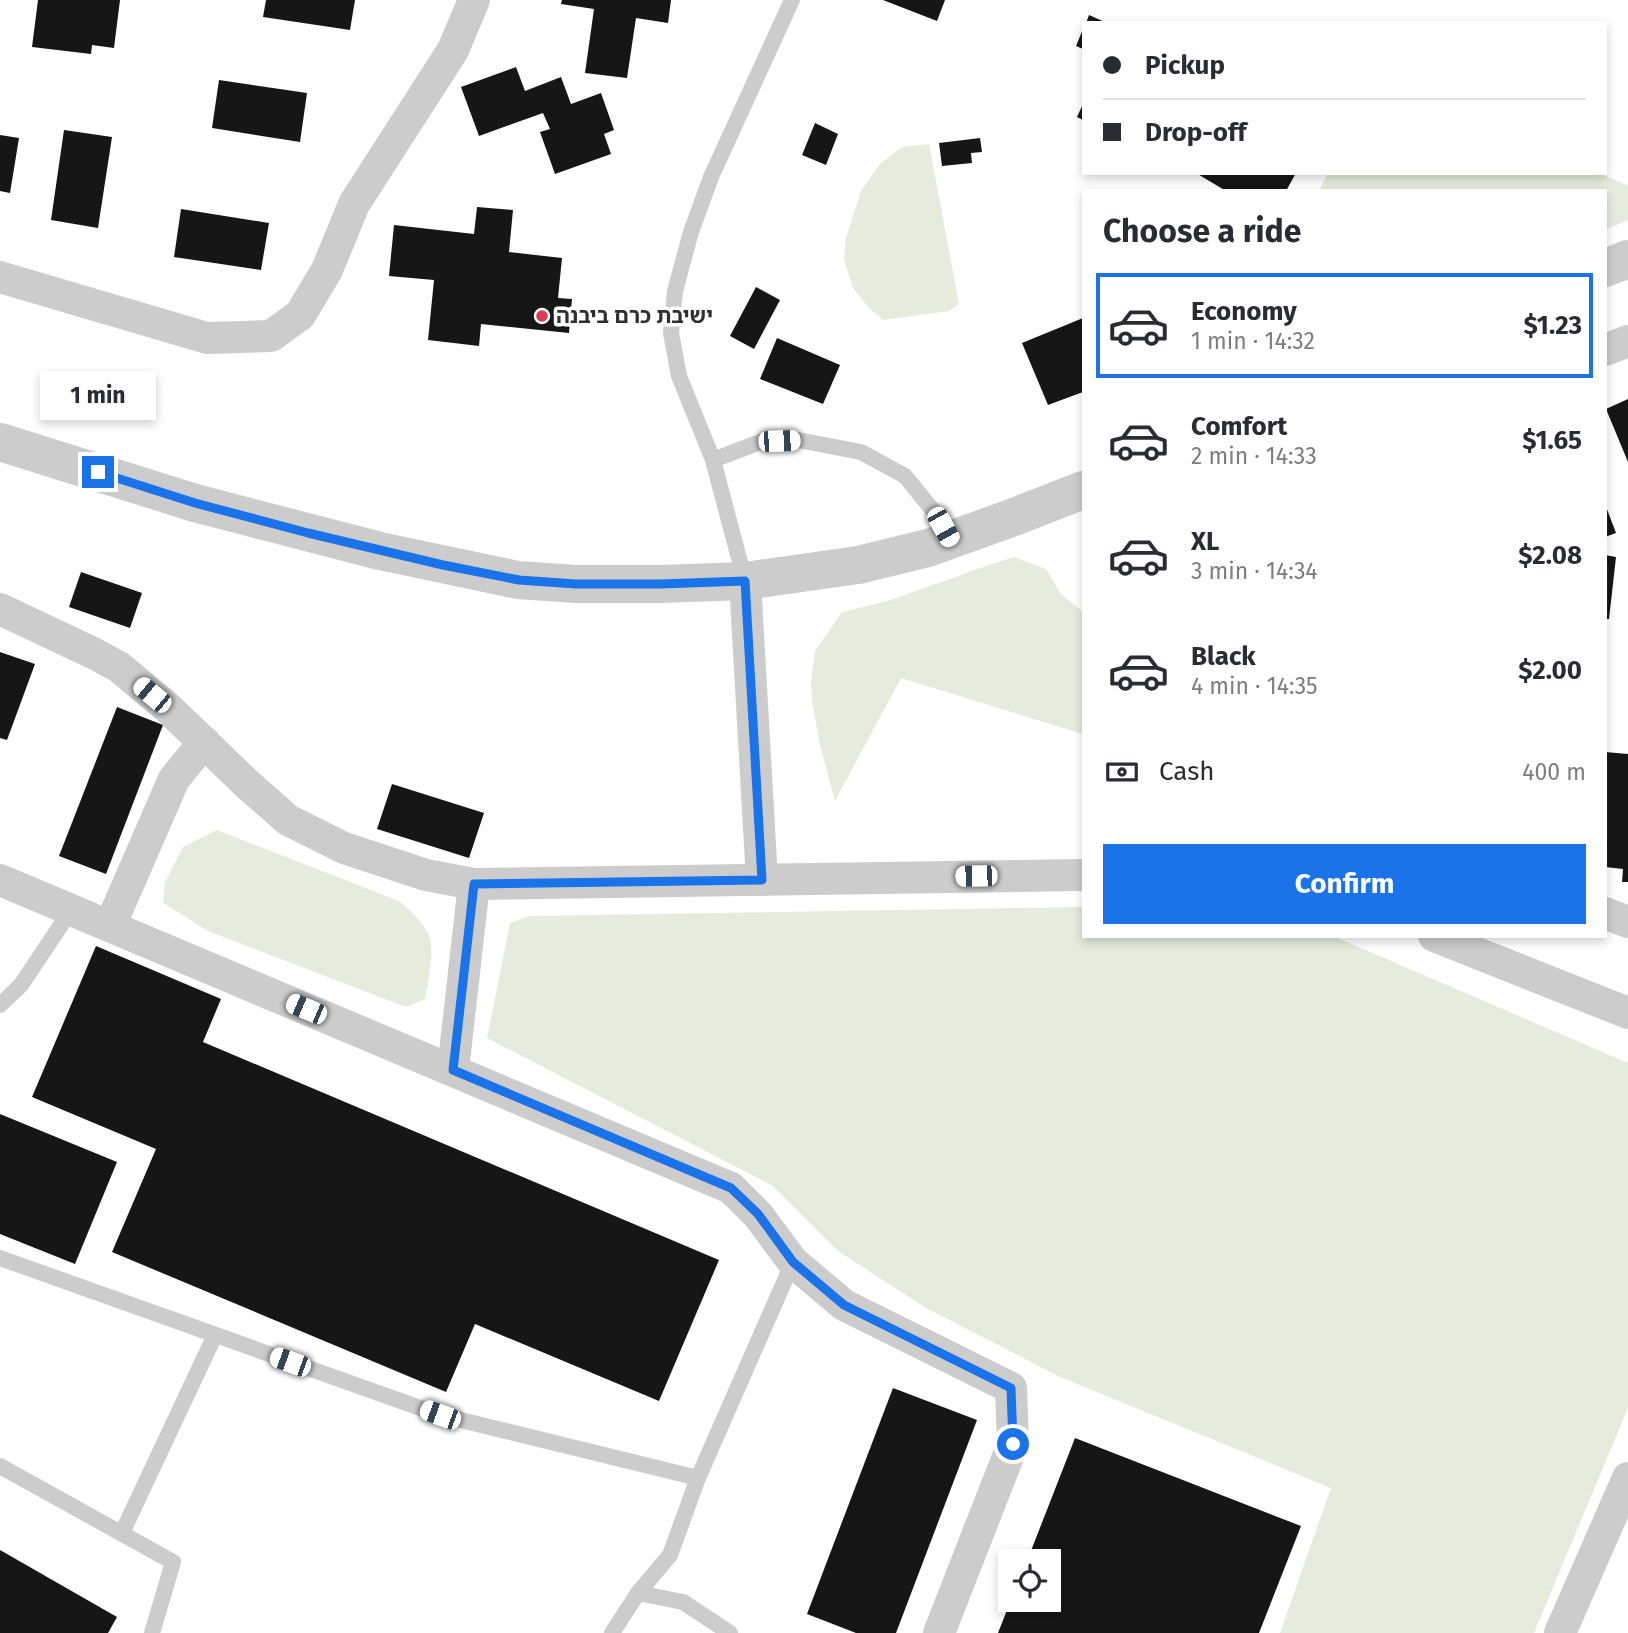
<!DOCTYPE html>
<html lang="en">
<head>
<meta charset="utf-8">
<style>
	body { margin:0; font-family:"Fira Sans","Noto Sans Hebrew",sans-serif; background:#f7f7f7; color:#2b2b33; height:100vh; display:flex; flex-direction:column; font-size:26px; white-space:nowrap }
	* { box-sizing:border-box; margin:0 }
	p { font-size:23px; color:#7c7c81 }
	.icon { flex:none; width:38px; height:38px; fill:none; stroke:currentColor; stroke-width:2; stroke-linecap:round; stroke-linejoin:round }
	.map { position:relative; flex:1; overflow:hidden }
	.panel { position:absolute; left:1082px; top:189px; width:525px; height:749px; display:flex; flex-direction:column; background:#fff; border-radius:0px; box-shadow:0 4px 10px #0003 }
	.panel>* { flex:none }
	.banner { position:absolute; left:1082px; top:21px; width:525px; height:154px; border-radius:0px; box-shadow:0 4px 10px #0003; display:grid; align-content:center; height:154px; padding:0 21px; background:#fff }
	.controls { position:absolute; left:998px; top:1549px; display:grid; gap:14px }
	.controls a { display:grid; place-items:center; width:63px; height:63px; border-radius:0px; background:#fff; box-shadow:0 4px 10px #0003; font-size:35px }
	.end { position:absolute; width:32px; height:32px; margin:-16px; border:9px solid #1a73e8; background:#fff; box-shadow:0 0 0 4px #fff }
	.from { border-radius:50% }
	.bubble { position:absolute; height:49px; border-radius:0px; background:#fff; box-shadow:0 4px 10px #0003; font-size:23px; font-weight:700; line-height:49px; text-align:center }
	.car { position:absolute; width:21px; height:42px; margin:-21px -10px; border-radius:9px; box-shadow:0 0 5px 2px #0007; background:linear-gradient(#fff 24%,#345 0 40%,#fff 0 76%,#345 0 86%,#fff 0) }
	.banner b { display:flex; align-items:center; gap:24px; height:66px; font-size:26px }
	.banner b+b { border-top:2px solid #e1e1e2 }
	.banner i { width:18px; height:18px; background:#2b2b33 }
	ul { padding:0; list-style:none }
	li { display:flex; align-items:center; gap:21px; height:105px; margin:0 14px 10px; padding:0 7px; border:4px solid transparent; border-radius:0px }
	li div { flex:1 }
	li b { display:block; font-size:26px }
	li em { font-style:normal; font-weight:700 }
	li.active { border-color:#1a73e8 }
	li>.icon { width:63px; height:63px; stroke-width:1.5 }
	h2 { padding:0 21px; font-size:32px; line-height:84px }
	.pay { display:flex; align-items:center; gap:18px; height:77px; padding:0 21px; font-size:26px }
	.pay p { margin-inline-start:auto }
	.button { display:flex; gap:14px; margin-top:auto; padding:14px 21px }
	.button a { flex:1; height:80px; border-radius:0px; background:#1a73e8; color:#fff; font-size:28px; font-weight:700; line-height:80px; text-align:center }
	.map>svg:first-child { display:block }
	.green { fill:#e6ebdd }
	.building { fill:#161616 }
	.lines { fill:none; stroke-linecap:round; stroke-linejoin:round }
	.service { stroke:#ccc; stroke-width:16 }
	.minor { stroke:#ccc; stroke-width:32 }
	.tertiary { stroke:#ccc; stroke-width:38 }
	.route { stroke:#1a73e8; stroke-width:9 }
	.poi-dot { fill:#dc3a54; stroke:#fff; stroke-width:2.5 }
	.labels { text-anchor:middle; stroke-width:7; stroke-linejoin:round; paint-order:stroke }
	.poi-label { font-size:21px; font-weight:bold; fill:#2f2f2f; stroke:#fff; text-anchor:start }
</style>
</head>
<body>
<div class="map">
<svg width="1628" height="1633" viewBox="0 0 1628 1633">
	<rect width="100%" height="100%" fill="#fff"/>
	<g class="green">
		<polygon points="929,144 959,304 949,311 883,320 869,308 853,288 844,259 846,238 861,191 880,164 902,147"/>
		<polygon points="1328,173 1600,173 1628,186 1628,220 1605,230 1605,191 1319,191"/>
		<polygon points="1014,557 1046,569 1061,594 1083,612 1083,734 901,678 835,801 820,745 812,701 811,681 815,651 842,612 891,600 989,565"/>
		<path d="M217,830L399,901C409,909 426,925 430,938C434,952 428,984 425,999L406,1007L208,931L163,903L165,882L183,847Z"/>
		<polygon points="1083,907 1083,936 1333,936 1628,1063 1628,1408 1534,1633 1280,1633 1331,1488 1060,1377 926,1308 838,1251 773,1186 487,1038 510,923 529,916"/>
	</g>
	<g class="building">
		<polygon points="38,0 120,0 114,48 92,45 91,54 32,47"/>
		<polygon points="266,0 355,0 350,30 263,17"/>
		<polygon points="562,0 671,0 668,23 636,18 627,78 585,73 594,9 561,4"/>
		<polygon points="883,0 945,0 937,21"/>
		<polygon points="1089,15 1107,23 1086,23"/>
		<polygon points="1083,29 1083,49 1076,46"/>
		<polygon points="516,67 525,91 561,77 571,104 601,93 614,130 604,134 611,154 555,174 540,132 550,129 543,113 479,136 461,87"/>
		<polygon points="219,80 307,93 300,142 212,128"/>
		<polygon points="1083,104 1083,120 1077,117"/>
		<polygon points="815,123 838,134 826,165 802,155"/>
		<polygon points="64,130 112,137 98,228 51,220"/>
		<polygon points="0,135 19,138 10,193 0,191"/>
		<polygon points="980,138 982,152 971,153 972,163 942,166 939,143"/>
		<polygon points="1196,173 1296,173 1286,191 1226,191"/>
		<polygon points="477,207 513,210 509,252 562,258 558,298 572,299 569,333 481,324 479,346 428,340 434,280 389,276 394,225 474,234"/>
		<polygon points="181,209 269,223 261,270 174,257"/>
		<polygon points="756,287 780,300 754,349 730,336"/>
		<polygon points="1083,318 1083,392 1048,405 1022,343"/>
		<polygon points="777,338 840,365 823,404 760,379"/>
		<polygon points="1628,399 1628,462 1606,409"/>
		<polygon points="1605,504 1616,533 1605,537"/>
		<polygon points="1605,555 1616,557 1609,619 1605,619"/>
		<polygon points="81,572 142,593 130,628 69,607"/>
		<polygon points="0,652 35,664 7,740 0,738"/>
		<polygon points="117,707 163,725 106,874 59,856"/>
		<polygon points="1605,752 1628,754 1628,882 1622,882 1623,869 1605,867"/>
		<polygon points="392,784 484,813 469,858 377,829"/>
		<polygon points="96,946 221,999 203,1042 719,1260 659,1401 475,1324 446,1392 112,1252 156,1149 32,1097"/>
		<polygon points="0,1114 117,1162 75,1264 0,1234"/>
		<polygon points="893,1388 977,1420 896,1633 856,1633 807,1614"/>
		<polygon points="1075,1438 1301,1526 1259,1633 998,1633 1011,1600 1048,1600 1048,1561 1027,1561"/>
		<polygon points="0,1550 117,1617 108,1633 0,1633"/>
	</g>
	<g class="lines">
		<g class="service">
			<polyline points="713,460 760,442 798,440 861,452 905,476 935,513 950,540"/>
			<polyline points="745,581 713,460 679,376 671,333 675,291 691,232 711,177 792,0"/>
			<polyline points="0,1005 21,985 71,910"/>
			<polyline points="0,1258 440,1415 698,1478"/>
			<polyline points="0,1466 173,1562 152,1633"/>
			<polyline points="122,1533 215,1335"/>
			<polyline points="638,1593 683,1602 730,1633"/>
			<polyline points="612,1633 638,1593 670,1555 698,1478 793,1262"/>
		</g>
		<g class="minor">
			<polyline points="0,277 207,338 271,336 300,315 327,270 354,204 453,50 474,0"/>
			<polyline points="1605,350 1628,341"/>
			<polyline points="745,581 762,880"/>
			<polyline points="0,609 95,654 119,667 168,708 246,783 288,820 344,848 426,875 474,884 1083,875"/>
			<polyline points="0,880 731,1188 758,1215 793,1262 844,1305 1011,1388 1013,1444 939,1633"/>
			<polyline points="1605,913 1628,922"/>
			<polyline points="110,926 174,779 204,742"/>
			<polyline points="1434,936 1628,1013"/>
			<polyline points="453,1070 474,884"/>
			<polyline points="1560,1633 1628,1478"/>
		</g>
		<g class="tertiary">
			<polyline points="1605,268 1628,259"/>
			<polyline points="0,442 195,503 380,551 518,580 576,584 660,584 745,581 858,565 928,548 1014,517 1083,490"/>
		</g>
	</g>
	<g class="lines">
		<polyline class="route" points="98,472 195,503 308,533 443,565 519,580 576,584 660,584 745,581 762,880 474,884 453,1070 731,1188 758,1214 793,1262 844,1305 1011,1388 1013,1444"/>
	</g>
	<circle class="poi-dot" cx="542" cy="316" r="7"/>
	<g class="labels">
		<g class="poi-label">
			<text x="556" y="323">ישיבת כרם ביבנה</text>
		</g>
	</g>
</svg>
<div class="controls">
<a><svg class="icon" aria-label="locate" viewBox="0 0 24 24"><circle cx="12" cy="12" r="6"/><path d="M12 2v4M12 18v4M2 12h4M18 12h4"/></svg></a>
</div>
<i class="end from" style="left:1013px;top:1444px"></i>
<i class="end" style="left:98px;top:472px"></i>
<div class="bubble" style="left:40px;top:371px;width:116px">1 min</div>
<i class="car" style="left:779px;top:441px;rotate:88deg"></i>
<i class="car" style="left:943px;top:527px;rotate:151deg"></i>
<i class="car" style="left:152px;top:695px;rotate:310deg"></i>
<i class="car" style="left:976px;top:876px;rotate:269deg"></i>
<i class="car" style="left:306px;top:1009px;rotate:293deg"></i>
<i class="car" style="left:290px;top:1362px;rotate:290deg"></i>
<i class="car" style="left:440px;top:1415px;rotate:290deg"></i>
<div class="banner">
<b><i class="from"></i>Pickup</b>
<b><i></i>Drop-off</b>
</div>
<section class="panel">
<h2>Choose a ride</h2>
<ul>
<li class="active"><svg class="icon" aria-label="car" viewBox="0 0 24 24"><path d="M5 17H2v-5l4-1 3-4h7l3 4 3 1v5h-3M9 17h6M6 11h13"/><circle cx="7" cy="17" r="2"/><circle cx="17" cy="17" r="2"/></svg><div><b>Economy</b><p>1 min · 14:32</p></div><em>$1.23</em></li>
<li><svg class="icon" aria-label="car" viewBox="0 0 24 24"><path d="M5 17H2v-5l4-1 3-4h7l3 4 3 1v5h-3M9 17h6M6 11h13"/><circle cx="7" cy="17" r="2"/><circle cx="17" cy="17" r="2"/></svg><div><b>Comfort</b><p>2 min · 14:33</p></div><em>$1.65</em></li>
<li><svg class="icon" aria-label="car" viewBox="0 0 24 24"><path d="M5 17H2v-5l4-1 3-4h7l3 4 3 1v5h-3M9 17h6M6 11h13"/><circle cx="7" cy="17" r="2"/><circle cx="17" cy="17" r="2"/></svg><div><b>XL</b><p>3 min · 14:34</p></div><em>$2.08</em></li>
<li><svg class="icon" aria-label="car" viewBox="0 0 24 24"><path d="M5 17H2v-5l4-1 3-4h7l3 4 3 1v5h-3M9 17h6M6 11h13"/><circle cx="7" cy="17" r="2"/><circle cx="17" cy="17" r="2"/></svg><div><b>Black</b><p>4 min · 14:35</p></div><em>$2.00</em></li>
</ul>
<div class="pay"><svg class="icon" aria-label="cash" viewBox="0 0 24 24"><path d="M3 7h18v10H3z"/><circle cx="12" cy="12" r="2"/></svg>Cash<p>400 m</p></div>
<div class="button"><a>Confirm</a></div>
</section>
</div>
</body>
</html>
